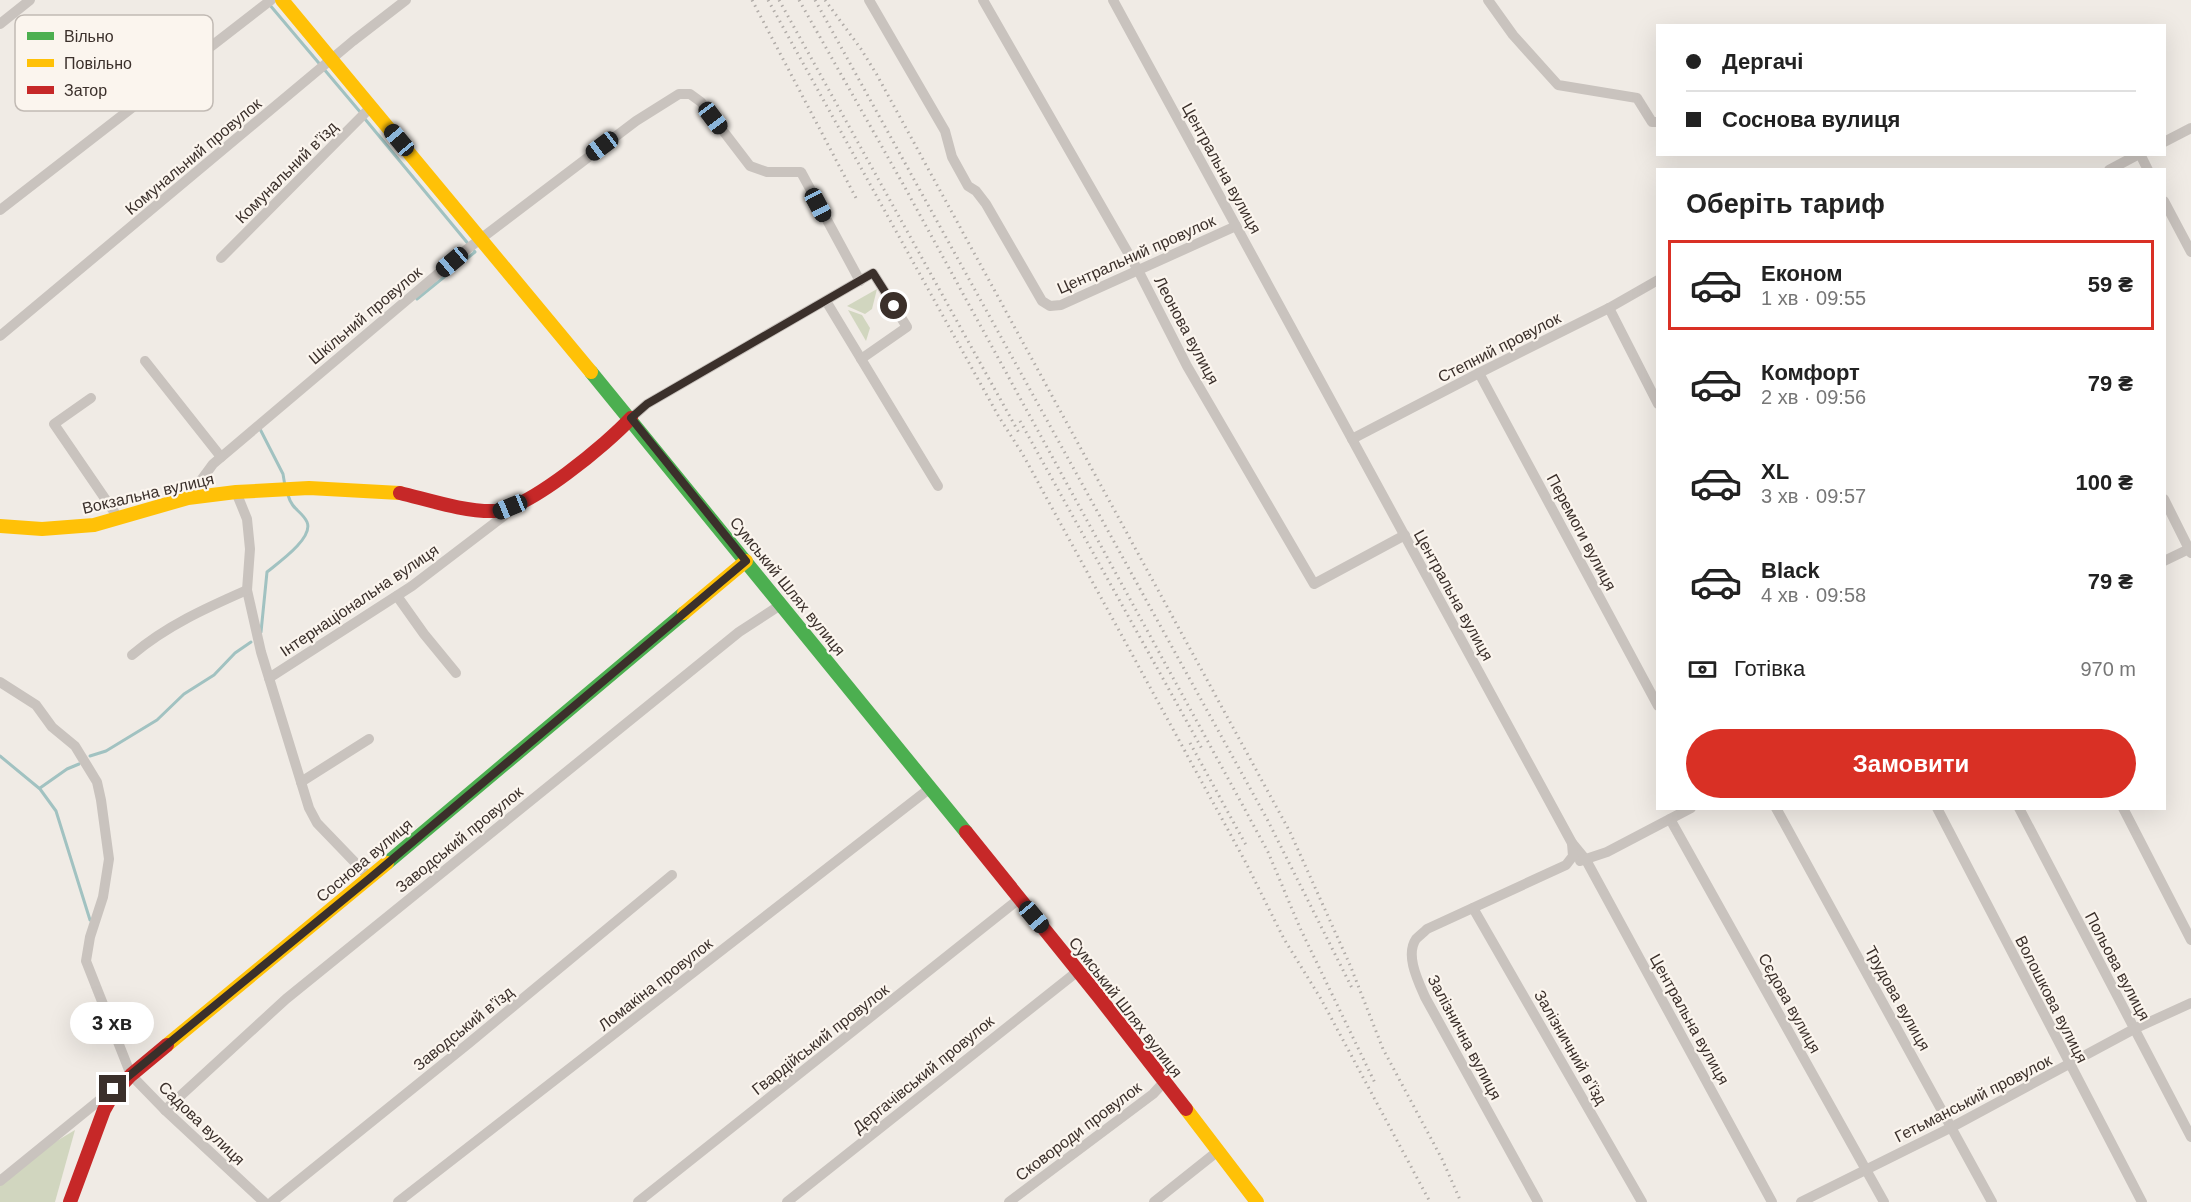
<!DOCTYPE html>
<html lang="uk">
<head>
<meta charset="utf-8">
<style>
	body { margin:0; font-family:Helvetica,sans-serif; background:#f2f2f2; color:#222; height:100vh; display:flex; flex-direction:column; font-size:22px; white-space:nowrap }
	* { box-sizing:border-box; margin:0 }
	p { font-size:20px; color:#767676 }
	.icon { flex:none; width:33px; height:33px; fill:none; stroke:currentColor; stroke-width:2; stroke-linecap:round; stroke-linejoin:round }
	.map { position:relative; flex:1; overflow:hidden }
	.side { position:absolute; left:1656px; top:168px; width:510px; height:642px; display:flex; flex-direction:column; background:#fff; border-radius:0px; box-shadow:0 6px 24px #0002 }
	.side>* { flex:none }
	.banner { position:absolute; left:1656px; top:24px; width:510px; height:132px; border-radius:0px; box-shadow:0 6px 24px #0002; display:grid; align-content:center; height:132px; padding:0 30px; background:#fff }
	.end { position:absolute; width:27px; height:27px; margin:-14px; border:8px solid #3b302b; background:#fff; box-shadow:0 0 0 3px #fff }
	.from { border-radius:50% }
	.bubble { position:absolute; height:42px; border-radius:21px; background:#fff; box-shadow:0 6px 24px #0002; font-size:20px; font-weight:800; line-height:42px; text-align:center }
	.car { position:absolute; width:18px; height:36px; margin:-18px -9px; border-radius:8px; box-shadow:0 0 4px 2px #0007; background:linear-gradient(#222 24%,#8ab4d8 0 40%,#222 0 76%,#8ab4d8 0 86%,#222 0) }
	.banner b { display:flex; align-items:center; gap:21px; height:57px; font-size:22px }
	.banner b+b { border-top:2px solid #e0e0e0 }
	.banner i { width:15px; height:15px; background:#222 }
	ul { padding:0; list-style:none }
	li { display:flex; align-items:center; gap:18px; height:90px; margin:0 12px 9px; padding:0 18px; border:3px solid transparent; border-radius:0px }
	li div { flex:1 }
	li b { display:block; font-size:22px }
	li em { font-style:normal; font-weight:800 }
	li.on { border-color:#d93025 }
	li>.icon { width:54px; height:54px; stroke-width:1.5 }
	h2 { padding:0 30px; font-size:27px; line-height:72px }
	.pay { display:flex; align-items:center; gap:15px; height:66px; padding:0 30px; font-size:22px }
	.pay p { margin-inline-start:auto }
	.action { display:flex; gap:12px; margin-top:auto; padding:12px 30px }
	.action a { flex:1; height:69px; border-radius:36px; background:#d93025; color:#fff; font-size:24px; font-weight:800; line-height:69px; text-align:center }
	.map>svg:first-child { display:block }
	.green { fill:#d1d6bf }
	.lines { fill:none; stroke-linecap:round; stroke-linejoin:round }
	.stream { stroke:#a1c2c1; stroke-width:3 }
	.street { stroke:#c9c3be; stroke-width:10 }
	.fast { stroke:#4caf50; stroke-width:14 }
	.slow { stroke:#ffc107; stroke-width:14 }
	.jam { stroke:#c62828; stroke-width:14 }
	.rail { stroke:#b1aca8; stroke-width:3; stroke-dasharray:1.5 4.5; stroke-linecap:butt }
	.route { stroke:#3b302b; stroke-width:8 }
	.labels { text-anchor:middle; stroke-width:4.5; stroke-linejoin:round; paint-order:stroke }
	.street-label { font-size:16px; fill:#3b302b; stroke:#fbf5ee }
	.key { fill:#fbf5ee; stroke:#c1bab4; stroke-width:1.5 }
	.key-label { font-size:16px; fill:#3b302b }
</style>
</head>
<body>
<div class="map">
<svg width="2191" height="1202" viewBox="0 0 2191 1202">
	<rect width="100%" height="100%" fill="#f0ebe5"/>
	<g class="green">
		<polygon points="877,289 872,309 865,314 847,306"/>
		<polygon points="848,310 862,315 870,328 866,341"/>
		<polygon points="75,1130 55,1202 0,1202 0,1175"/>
	</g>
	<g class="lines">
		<g class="stream">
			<polyline points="269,4 361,113"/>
			<polyline points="365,119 475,252 417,299"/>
			<polyline points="260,429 283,474 285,486"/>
			<path d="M261,632L267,572C278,563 314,538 307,522C302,511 292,510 288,495"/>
			<polyline points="0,756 40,789 56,811 90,920"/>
			<polyline points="90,756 106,751 157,720 184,694 214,675 235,653 251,642"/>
			<polyline points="40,788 67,769 79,764"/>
		</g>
		<g class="street">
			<polyline points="869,0 945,131 952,157 968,186 976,191 986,204 1042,301 1050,306 1061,305 1236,226"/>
			<polyline points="983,0 1139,272 1187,366 1314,584 1405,535"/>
			<polyline points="1113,0 1572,843 1586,860 1772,1202"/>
			<polyline points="1488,0 1513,35 1558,85 1637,98 1652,122 1658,122"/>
			<polyline points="0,24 30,0"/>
			<polyline points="2164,142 2191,128"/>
			<polyline points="2140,154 2148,170"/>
			<polyline points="2109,170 2139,154"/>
			<polyline points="2164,201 2191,252"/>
			<polyline points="0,210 271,0"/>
			<polyline points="221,258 371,107"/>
			<polyline points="826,301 938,486"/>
			<polyline points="1609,308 1658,404"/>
			<polyline points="0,336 353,41 406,0"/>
			<polyline points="145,361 221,457"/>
			<polyline points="1479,373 1658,706"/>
			<polyline points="91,398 54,424 119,519"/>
			<polyline points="631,418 647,404 873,273 907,327 861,359"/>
			<polyline points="1352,439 1479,373 1609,308 1658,280"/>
			<polyline points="236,492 247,519 250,549 247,590 261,652 309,808 317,823 370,878"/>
			<polyline points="188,498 213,464 466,250 636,121 679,94 690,94 701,102 750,166 767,172 801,172 860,281"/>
			<polyline points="2164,499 2191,553"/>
			<polyline points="2164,561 2191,548"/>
			<polyline points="397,596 424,634 456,673"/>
			<path d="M132,655C166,626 206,608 247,590"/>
			<polyline points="269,678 412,586 513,509"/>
			<polyline points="0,682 36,705 52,727 75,746 97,782 101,800 109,859 103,897 90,937 86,961 131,1075 165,1110 264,1202"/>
			<polyline points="301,782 369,739"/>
			<polyline points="1776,808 1992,1202"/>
			<polyline points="1937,808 2142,1202"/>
			<polyline points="2019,808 2191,1137"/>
			<polyline points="2123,808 2191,940"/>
			<polyline points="1670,819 1884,1202"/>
			<polyline points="1580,861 1607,852 1691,808"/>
			<polyline points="1473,908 1642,1202"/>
			<polyline points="165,1110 286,999 739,632 782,604"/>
			<polyline points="0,1181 112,1090"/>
			<polyline points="272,1202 469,1043 672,875"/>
			<polyline points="398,1202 929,789"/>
			<polyline points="638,1202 1019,899"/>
			<polyline points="787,1202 1078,971"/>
			<polyline points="1009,1202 1153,1094 1164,1082"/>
			<polyline points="1154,1202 1218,1151"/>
			<path d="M1538,1202L1425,997C1418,981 1405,955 1416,939C1419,936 1424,932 1427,929L1566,865L1573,856L1572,843"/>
			<polyline points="1801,1202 1952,1127 2134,1029 2191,1003"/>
		</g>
		<g class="fast">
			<polyline points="591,372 966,832"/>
			<polyline points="387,863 684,613"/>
		</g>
		<g class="slow">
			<polyline points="282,0 591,372"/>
			<polyline points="0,526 42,529 94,525 188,498 236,492 309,488 400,493"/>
			<polyline points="684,613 746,561"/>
			<polyline points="167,1045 387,863"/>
			<polyline points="1186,1109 1257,1202"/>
		</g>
		<g class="jam">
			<path d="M400,493C429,500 465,512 495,511C528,510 608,443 631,418"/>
			<polyline points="966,832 1099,997 1186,1109"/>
			<polyline points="70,1202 104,1110 113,1094 131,1075 167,1045"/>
		</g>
		<g class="rail">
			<polyline points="752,0 856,198"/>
			<polyline points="768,0 999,417 1022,453 1245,861 1284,939 1321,999 1430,1202"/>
			<polyline points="779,0 1019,433"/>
			<polyline points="799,0 903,184 1236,793 1268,852 1300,928 1375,1083"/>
			<polyline points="815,0 1267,819 1353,990"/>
			<polyline points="825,0 861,49 877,75 1290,832 1350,965 1383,1049 1442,1159 1461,1202"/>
			<polyline points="1020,421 1202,749"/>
			<polyline points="1190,743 1246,845"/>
		</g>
	</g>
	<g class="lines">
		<polyline class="route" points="113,1089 370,878 746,561 631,418 647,404 873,273 894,306"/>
	</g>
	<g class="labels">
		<g class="street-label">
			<text transform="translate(193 156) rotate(-40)" y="6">Комунальний провулок</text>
			<text transform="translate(1222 168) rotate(61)" y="6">Центральна вулиця</text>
			<text transform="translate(286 172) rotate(-45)" y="6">Комунальний в’їзд</text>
			<text transform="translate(1136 254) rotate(-24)" y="6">Центральний провулок</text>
			<text transform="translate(365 315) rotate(-40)" y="6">Шкільний провулок</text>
			<text transform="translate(1187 330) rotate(62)" y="6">Леонова вулиця</text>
			<text transform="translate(1499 347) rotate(-27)" y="6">Степний провулок</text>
			<text transform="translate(148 493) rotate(-13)" y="6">Вокзальна вулиця</text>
			<text transform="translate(1582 532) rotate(62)" y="6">Перемоги вулиця</text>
			<text transform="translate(788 586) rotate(51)" y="6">Сумський Шлях вулиця</text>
			<text transform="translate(1454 595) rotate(61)" y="6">Центральна вулиця</text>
			<text transform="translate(359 600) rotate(-34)" y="6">Інтернаціональна вулиця</text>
			<text transform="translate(459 839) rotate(-39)" y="6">Заводський провулок</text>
			<text transform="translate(364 860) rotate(-40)" y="6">Соснова вулиця</text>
			<text transform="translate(2118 966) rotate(62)" y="6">Польова вулиця</text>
			<text transform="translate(655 984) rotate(-38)" y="6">Ломакіна провулок</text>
			<text transform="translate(1898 998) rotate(61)" y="6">Трудова вулиця</text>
			<text transform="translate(2052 999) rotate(63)" y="6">Волошкова вулиця</text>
			<text transform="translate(1790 1003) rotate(61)" y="6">Сєдова вулиця</text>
			<text transform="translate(1126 1007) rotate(52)" y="6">Сумський Шлях вулиця</text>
			<text transform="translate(1690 1019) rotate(61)" y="6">Центральна вулиця</text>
			<text transform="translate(463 1028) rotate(-39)" y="6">Заводський в’їзд</text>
			<text transform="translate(1465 1037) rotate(62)" y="6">Залізнична вулиця</text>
			<text transform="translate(820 1039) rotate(-38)" y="6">Гвардійський провулок</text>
			<text transform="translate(1571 1047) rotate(60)" y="6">Залізничний в’їзд</text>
			<text transform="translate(923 1074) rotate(-39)" y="6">Дергачівський провулок</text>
			<text transform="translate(1973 1098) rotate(-27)" y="6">Гетьманський провулок</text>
			<text transform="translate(202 1123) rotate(44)" y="6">Садова вулиця</text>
			<text transform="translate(1078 1131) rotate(-37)" y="6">Сковороди провулок</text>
		</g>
	</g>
	<rect x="15" y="15" width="198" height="96" rx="9" class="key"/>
	<rect x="27" y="32" width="27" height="8" fill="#4caf50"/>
	<rect x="27" y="59" width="27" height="8" fill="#ffc107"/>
	<rect x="27" y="86" width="27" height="8" fill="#c62828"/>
	<g class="key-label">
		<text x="64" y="42">Вільно</text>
		<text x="64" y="69">Повільно</text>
		<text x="64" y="96">Затор</text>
	</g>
</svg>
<i class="end from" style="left:894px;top:306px"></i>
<i class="end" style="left:113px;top:1089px"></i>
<div class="bubble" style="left:70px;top:1002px;width:84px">3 хв</div>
<i class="car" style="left:713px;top:118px;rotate:143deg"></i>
<i class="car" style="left:399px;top:140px;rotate:320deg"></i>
<i class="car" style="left:602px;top:146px;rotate:233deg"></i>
<i class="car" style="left:818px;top:205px;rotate:152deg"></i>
<i class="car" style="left:452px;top:262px;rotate:230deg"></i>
<i class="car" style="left:510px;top:507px;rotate:248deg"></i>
<i class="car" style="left:1034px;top:917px;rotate:140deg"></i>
<div class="banner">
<b><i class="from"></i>Дергачі</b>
<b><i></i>Соснова вулиця</b>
</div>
<section class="side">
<h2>Оберіть тариф</h2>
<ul>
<li class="on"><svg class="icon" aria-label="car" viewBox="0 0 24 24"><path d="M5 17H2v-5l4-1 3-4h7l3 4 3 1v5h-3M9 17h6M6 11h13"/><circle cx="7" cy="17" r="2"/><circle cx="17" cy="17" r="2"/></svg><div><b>Економ</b><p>1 хв · 09:55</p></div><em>59 ₴</em></li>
<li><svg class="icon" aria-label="car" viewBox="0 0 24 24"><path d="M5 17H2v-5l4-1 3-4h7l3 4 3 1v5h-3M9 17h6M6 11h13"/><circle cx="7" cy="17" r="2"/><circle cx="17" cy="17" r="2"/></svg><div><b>Комфорт</b><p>2 хв · 09:56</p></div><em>79 ₴</em></li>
<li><svg class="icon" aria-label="car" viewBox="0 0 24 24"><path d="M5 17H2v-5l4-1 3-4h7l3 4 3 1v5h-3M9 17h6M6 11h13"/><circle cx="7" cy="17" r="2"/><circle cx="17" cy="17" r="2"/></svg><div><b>XL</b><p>3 хв · 09:57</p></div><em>100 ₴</em></li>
<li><svg class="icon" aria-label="car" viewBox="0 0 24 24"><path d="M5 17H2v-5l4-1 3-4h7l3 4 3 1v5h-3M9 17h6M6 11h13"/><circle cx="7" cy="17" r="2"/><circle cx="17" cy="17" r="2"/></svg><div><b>Black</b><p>4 хв · 09:58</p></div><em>79 ₴</em></li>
</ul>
<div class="pay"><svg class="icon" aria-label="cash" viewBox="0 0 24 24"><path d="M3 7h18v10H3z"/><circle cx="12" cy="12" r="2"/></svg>Готівка<p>970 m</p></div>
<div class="action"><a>Замовити</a></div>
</section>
</div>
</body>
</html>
